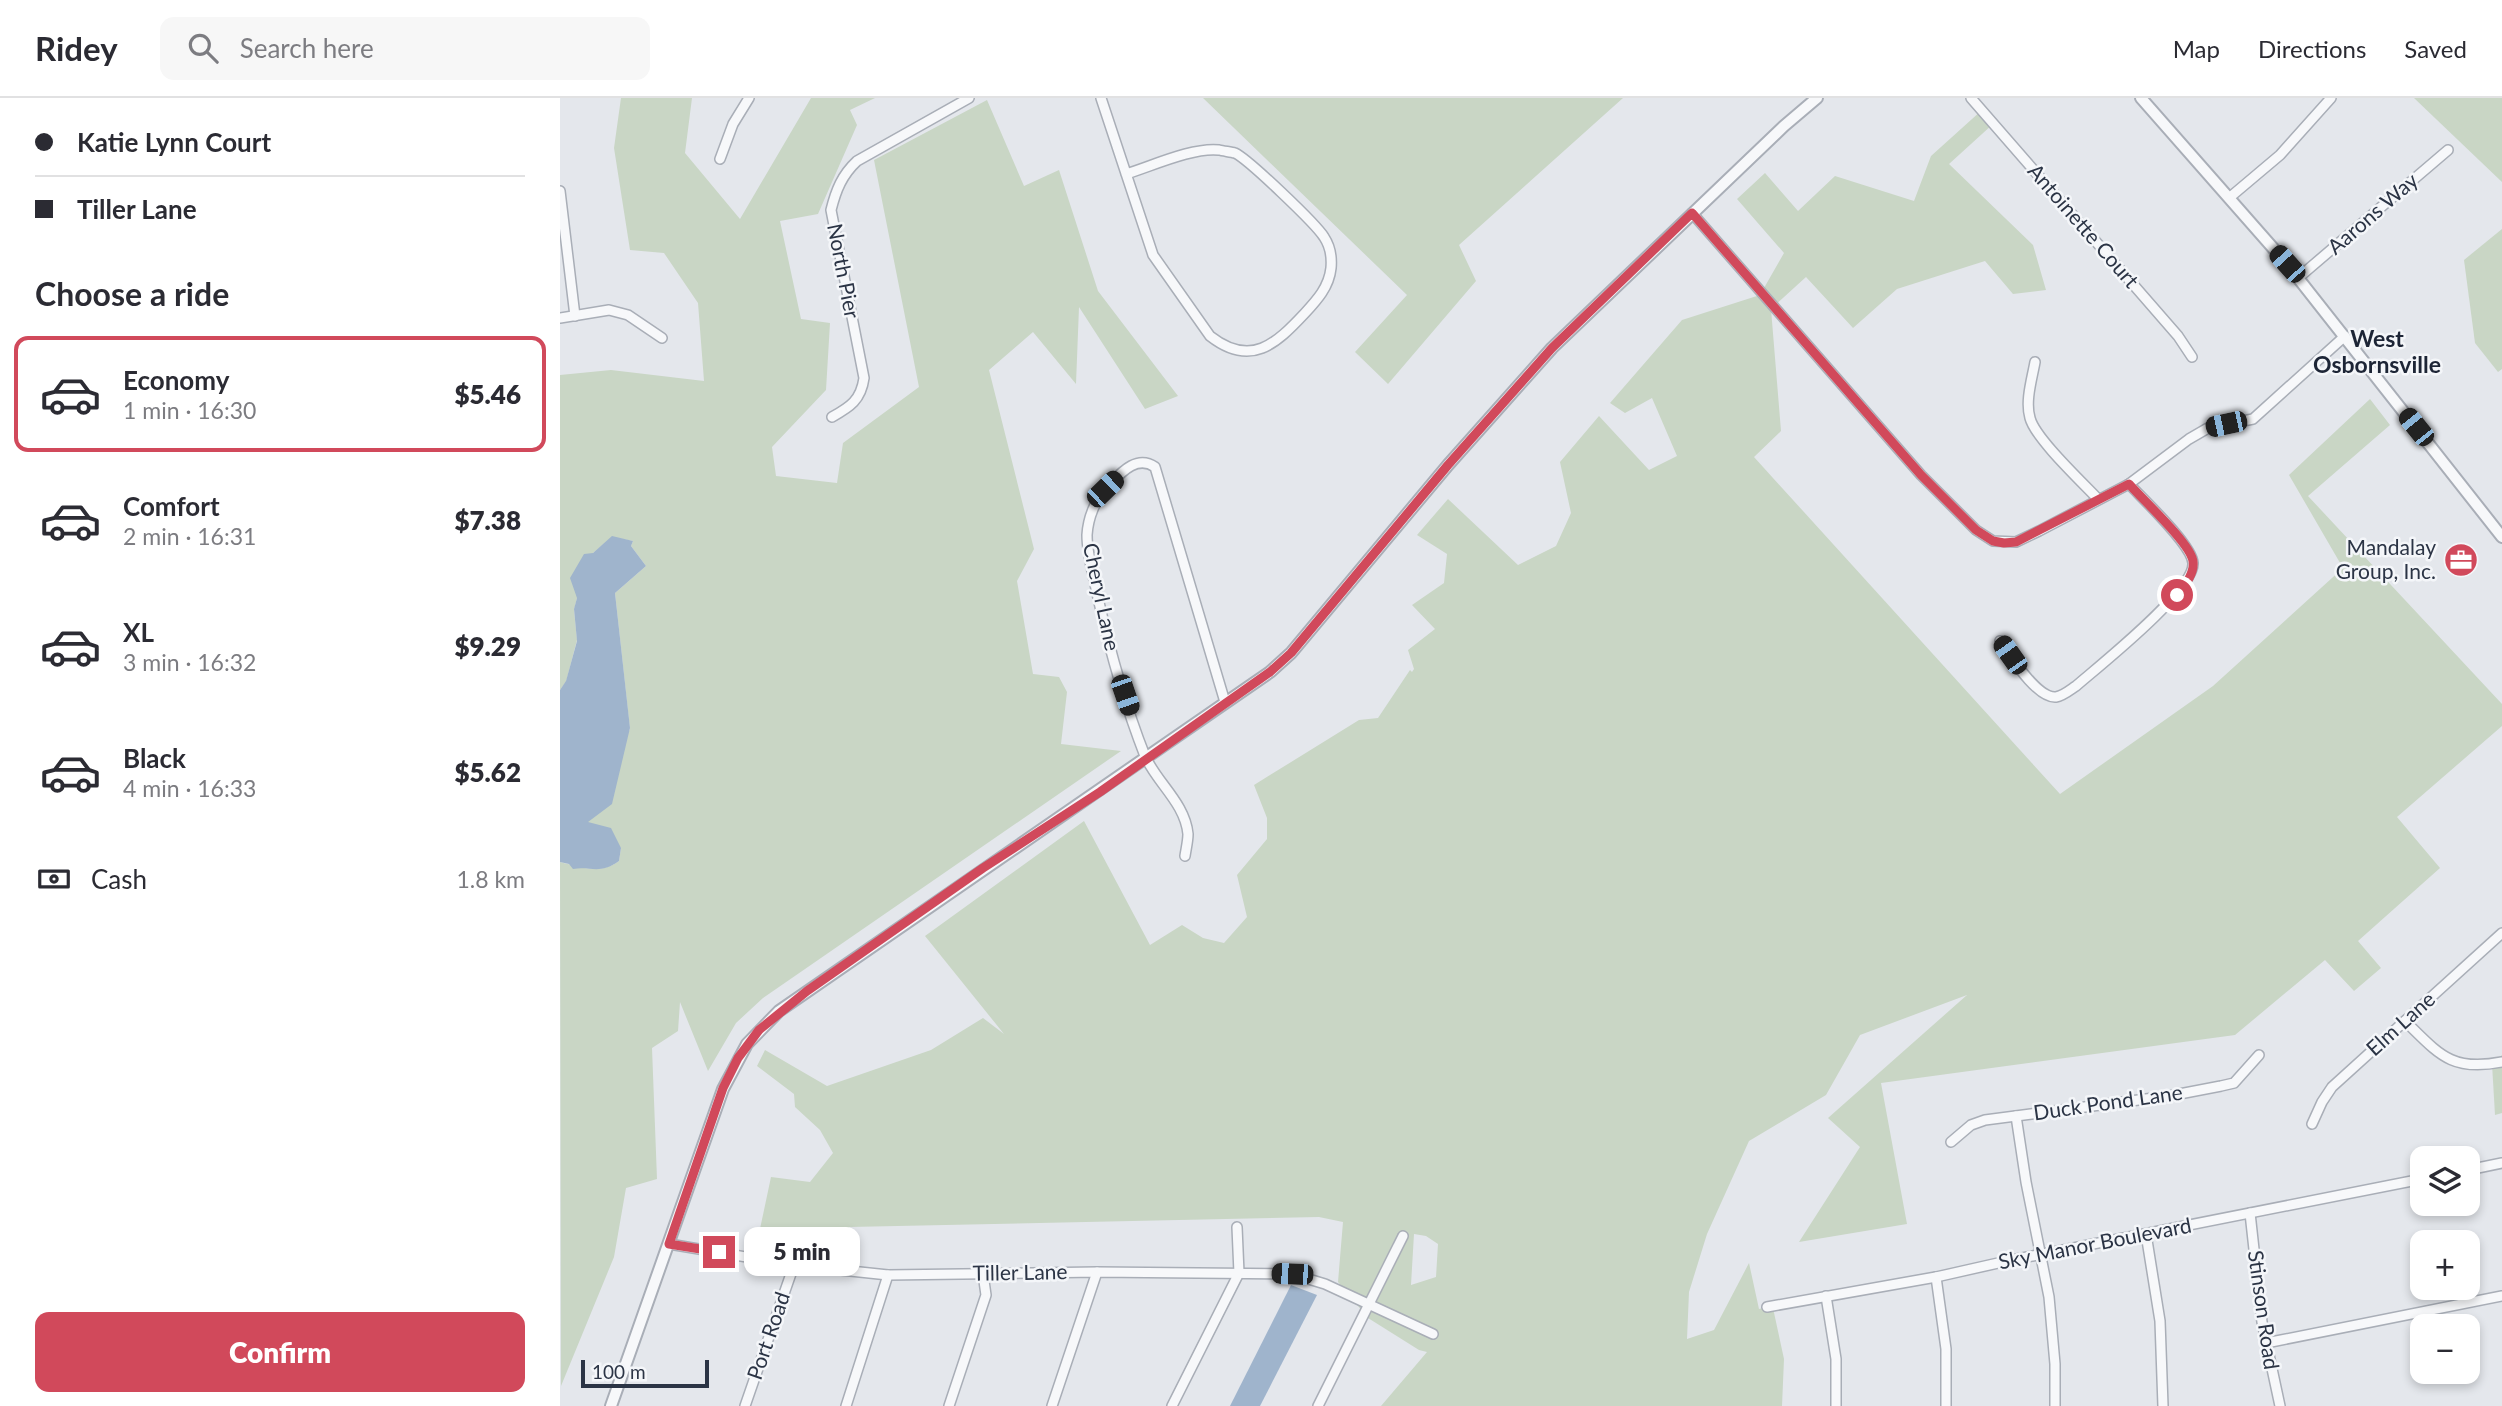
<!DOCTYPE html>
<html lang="en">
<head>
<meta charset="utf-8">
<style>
	body { margin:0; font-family:Lato,sans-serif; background:#f7f7f7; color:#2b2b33; height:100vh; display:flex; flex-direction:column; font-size:26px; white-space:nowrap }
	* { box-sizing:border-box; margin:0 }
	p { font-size:23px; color:#7c7c81 }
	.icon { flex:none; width:38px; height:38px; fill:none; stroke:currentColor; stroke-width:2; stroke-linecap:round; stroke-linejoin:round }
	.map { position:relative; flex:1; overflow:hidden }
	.details { display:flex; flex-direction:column; background:#fff; width:560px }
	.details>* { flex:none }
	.top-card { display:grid; align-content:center; height:154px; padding:0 35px; background:#fff }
	.buttons { position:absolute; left:1850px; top:1048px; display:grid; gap:14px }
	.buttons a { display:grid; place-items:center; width:70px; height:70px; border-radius:14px; background:#fff; box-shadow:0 4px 10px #0003; font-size:35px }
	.scale { position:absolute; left:21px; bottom:18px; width:128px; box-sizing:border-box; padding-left:7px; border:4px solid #2b3445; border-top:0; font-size:19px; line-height:24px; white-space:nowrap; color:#2b3445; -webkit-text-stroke:5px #f4f6f9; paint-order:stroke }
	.end { position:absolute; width:32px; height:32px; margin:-16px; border:9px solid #d1495b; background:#fff; box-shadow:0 0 0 4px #fff }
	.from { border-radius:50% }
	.bubble { position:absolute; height:49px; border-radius:14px; background:#fff; box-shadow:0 4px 10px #0003; font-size:23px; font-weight:800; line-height:49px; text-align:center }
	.car { position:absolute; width:21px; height:42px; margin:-21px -10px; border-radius:9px; box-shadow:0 0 5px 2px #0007; background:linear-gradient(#222 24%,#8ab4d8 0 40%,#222 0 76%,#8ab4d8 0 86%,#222 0) }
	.top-card b { display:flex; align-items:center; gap:24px; height:66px; font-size:26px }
	.top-card b+b { border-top:2px solid #e1e1e2 }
	.top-card i { width:18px; height:18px; background:#2b2b33 }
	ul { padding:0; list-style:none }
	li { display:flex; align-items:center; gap:21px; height:116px; margin:0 14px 10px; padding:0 21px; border:4px solid transparent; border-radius:14px }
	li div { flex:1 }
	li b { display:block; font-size:26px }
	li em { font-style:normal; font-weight:800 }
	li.active { border-color:#d1495b }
	li>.icon { width:63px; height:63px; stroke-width:1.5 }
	h2 { padding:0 35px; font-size:32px; line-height:84px }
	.pay { display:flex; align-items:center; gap:18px; height:77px; padding:0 35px; font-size:26px }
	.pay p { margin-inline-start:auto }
	.button { display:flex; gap:14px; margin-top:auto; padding:14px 35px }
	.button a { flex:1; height:80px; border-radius:14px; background:#d1495b; color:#fff; font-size:28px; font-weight:800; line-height:80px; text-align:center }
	header { display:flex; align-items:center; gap:42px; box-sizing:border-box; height:98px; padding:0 35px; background:#fff; border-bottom:2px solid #e1e1e2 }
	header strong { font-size:33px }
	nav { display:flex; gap:38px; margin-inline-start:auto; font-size:24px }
	.search { width:490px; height:63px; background:#f7f7f7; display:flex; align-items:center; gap:18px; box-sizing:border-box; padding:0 24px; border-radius:14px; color:#7c7c81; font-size:26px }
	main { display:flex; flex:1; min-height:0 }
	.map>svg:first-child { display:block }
	.green { fill:#c9d6c5; fill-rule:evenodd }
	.water { fill:#9fb4cc }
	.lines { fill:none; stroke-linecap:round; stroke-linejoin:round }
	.minor-casing { stroke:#a9aeb7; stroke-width:12 }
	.tertiary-casing { stroke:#a9aeb7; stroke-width:14 }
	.minor { stroke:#f7f8fa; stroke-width:9 }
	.tertiary { stroke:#f7f8fa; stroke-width:10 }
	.route { stroke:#d1495b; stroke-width:9 }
	.labels { text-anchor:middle; stroke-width:5; stroke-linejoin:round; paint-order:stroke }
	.street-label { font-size:21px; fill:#2b3445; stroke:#f4f6f9 }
	.poi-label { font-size:21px; fill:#2b3445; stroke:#f4f6f9; text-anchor:end }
	.neighbourhood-label { font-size:23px; font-weight:bold; fill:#1d2536; stroke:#f4f6f9 }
</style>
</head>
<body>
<header>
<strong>Ridey</strong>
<div class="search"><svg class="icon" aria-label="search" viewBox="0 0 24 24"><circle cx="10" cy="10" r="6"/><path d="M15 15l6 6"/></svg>Search here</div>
<nav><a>Map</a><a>Directions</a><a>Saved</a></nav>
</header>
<main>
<section class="details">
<div class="top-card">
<b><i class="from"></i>Katie Lynn Court</b>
<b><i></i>Tiller Lane</b>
</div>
<h2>Choose a ride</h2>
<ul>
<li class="active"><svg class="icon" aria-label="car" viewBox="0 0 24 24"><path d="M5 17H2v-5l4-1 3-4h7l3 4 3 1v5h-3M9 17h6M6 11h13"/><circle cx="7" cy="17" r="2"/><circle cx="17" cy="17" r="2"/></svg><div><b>Economy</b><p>1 min · 16:30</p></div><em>$5.46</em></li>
<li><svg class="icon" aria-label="car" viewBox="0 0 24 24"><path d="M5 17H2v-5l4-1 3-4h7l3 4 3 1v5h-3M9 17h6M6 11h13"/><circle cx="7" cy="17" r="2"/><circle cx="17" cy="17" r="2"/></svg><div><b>Comfort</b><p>2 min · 16:31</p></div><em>$7.38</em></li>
<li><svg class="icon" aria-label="car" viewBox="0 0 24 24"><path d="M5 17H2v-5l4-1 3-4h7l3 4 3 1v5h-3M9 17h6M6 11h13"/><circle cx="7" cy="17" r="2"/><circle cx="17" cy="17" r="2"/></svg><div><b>XL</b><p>3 min · 16:32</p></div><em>$9.29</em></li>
<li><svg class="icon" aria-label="car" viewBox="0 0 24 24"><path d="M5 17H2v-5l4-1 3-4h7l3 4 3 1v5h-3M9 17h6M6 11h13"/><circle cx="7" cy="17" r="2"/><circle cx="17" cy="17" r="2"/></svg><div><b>Black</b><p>4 min · 16:33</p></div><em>$5.62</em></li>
</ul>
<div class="pay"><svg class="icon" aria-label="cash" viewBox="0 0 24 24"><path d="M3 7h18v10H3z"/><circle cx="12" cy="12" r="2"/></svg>Cash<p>1.8 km</p></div>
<div class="button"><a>Confirm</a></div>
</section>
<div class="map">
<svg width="1942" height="1308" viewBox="0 0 1942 1308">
	<rect width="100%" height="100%" fill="#e4e7ec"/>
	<g class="green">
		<path d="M61,0H132L125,55L180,121L251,0H315L290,12L297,27L258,116L220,123L241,221L270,225L266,292L212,349L216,378L277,385L283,345L359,289L314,62L427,2L464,88L499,72L538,193L618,298L585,311L519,209L516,286L473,234L429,272L474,451L457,483L473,576L499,579L507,594L501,646L561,653L203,900L176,925L148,973L120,904L118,933L92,950L97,1081L66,1090L54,1159L1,1288L0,764C21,769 40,777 59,763L61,750L27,724L70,631L55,495L86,468L71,448L73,443L52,439L33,455L17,500L14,512L17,542L6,584L0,592V277L51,272L144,283L138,205L104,155L70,152L54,50Z"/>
		<polygon points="643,0 1063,0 899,147 916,183 828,286 795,254 847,197"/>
		<polygon points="1854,0 1942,0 1942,84"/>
		<path d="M1422,12L1433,26L1389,66L1473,147L1486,192L1453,196L1425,163L1337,191L1293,230L1246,179L1211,211L1221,333L1194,359L1500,696L1653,588L1783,470L1729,377L1810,301L1830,327L1748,398L1942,606V628L1837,719L1880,770L1798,843L1821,870L1794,893L1765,862L1675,937L1321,985L1347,1126L1239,1144L1300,1049L1268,1020L1407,897L1300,937L1266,997L1189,1043L1147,1136L1129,1194L1127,1241L1154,1232L1189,1165L1199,1211L1207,1209L1213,1210L1224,1261L1222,1308H821L867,1254L859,1252L808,1220L778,1184L783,1124L759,1119L289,1129V1176L193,1164L211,1079L250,1084L273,1055L260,1032L235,1009L234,996L197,968L205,952L267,988L371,952L423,920L444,936L365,838L524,723L590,847L622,827L643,840L664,845L687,819L677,777L707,741V720L694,687L799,622L818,620L850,572L852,574L854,571L848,552L875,531L852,507L884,485L887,456L857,437L888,401L958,467L996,448L1011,415L1000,364L1039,318L1089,372L1117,358L1092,300L1065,315L1050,305L1122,222L1200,197L1224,155L1177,101L1205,75L1238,113L1275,78L1354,103L1371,58ZM854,1136L866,1138L878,1146L876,1179L851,1187Z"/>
		<polygon points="1942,131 1942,271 1938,274 1915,245 1904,162"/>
		<polygon points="1942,957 1942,1015 1935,1017 1932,966"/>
	</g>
	<g class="water">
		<path d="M52,438L73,443L71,448L86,468L55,495L70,630L52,706L28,724L51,730L61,750L59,763C40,777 31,768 13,771L9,766L0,764V592L6,583L17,543L14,511L17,500L10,480L24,456L33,455Z"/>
		<polygon points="731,1187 757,1197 700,1308 670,1308"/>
	</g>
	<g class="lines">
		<g class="minor-casing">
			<g id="minor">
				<path d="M541,0L593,157L650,238C691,270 716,246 745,215C757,202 769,189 771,170C772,159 770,148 764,139C756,126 688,61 675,55C671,54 663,53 659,52C633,49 592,68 566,76"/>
				<polyline points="1411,0 1618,238 1632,259"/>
				<polyline points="160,61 173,26 189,0"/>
				<polyline points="0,93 15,218"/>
				<polyline points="1669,100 1720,57 1771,0"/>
				<polyline points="1132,115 1361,377 1416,432 1433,443 1456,444 1479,433 1569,386 1629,341 1648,330 1693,321 1785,238"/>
				<polyline points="1738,180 1888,52"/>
				<polyline points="0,220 49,212 68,217 102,240"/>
				<path d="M1475,264C1472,281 1465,303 1470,320C1475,340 1522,384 1538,401"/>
				<path d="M272,319C290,309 301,302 304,280L271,112C276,92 282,77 297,63L409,0"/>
				<path d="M1440,543C1450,557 1477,601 1496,599C1503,598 1510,592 1516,588C1539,568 1635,492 1633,465C1632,447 1583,401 1569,386"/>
				<path d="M625,758C626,751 628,743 628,736C625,705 597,685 585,658C565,607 550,553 538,500C534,479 527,458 527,437C528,420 535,402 547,389C560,376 576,356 595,369L665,604"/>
				<path d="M1845,923C1879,956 1891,974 1942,964"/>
				<polyline points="1456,1018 1466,1084 1489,1199 1495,1266 1495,1308"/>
				<polyline points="1752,1026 1762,1004 1772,989 1942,835"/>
				<polyline points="1391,1044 1411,1027 1425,1022 1609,998 1661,988 1674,985 1699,957"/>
				<polyline points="1908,1072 1942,1065"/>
				<polyline points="1690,1115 1702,1224 1720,1308"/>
				<polyline points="1586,1136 1600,1223 1603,1308"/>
				<polyline points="109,1146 234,1167 328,1177 537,1174 732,1176 765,1186 873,1236"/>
				<polyline points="1376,1179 1386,1251 1386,1308"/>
				<polyline points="1266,1198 1276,1261 1276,1308"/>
				<polyline points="1207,1209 1376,1179 1447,1163 1862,1081"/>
				<polyline points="1706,1245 1942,1198"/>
				<polyline points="185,1308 234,1167"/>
				<polyline points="286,1308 328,1177"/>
				<polyline points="389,1308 426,1197 423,1176"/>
				<polyline points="492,1308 537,1174"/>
				<polyline points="612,1308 679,1175 677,1129"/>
				<polyline points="758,1308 843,1138"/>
			</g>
		</g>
		<g class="tertiary-casing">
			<g id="tertiary">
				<polyline points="1581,0 1727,166 1942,439"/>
				<polyline points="51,1308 163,991 187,946 219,913 710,574 731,555 888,367 992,250 1224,28 1257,0"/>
			</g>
		</g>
		<use href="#minor" class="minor"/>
		<use href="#tertiary" class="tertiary"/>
	</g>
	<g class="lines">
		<path class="route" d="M159,1154L109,1146L163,990L178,960L199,932L247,893L423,770L540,694L710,574L731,555L888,367L992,250L1132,115L1361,377L1416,432L1433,443L1444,445L1456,444L1569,386C1583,402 1630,445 1633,463C1635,476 1624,488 1617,497"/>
	</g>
	<defs>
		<g id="office-disc" transform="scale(1.75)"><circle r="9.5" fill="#d1495b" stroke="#f4f6f9"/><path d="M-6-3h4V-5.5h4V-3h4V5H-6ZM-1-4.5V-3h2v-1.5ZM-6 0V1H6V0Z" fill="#fff"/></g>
	</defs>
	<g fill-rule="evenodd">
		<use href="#office-disc" x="1901" y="462"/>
	</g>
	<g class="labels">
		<g class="street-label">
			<text transform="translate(1813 116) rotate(-41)" y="7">Aarons Way</text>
			<text transform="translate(1523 128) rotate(49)" y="7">Antoinette Court</text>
			<text transform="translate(283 173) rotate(79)" y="7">North Pier</text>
			<text transform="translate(541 499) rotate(78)" y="7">Cheryl Lane</text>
			<text transform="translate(1841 926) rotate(-42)" y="7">Elm Lane</text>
			<text transform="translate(1548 1005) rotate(-8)" y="7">Duck Pond Lane</text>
			<text transform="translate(1535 1146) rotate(-11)" y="7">Sky Manor Boulevard</text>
			<text transform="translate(460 1175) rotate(-1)" y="7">Tiller Lane</text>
			<text transform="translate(1703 1212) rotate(82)" y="7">Stinson Road</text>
			<text transform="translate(209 1238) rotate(-71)" y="7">Port Road</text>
		</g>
		<g class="poi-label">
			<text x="1876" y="457">Mandalay<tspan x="1876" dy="24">Group, Inc.</tspan></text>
		</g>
		<g class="neighbourhood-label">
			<text x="1817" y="249">West<tspan x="1817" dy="26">Osbornsville</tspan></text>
		</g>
	</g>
</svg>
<div class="buttons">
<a><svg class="icon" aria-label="layers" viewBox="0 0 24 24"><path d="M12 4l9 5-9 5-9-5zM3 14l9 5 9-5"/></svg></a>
<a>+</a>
<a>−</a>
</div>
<div class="scale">100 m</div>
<i class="end from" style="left:1617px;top:497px"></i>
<i class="end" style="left:159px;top:1154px"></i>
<div class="bubble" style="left:184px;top:1129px;width:116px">5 min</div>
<i class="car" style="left:1727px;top:166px;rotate:318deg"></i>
<i class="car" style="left:1666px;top:326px;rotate:258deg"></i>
<i class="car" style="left:1856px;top:329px;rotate:321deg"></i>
<i class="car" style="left:545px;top:391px;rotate:46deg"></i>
<i class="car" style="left:1450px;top:557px;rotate:325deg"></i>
<i class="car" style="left:565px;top:597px;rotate:161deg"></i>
<i class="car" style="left:732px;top:1176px;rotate:272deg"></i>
</div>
</main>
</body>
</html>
